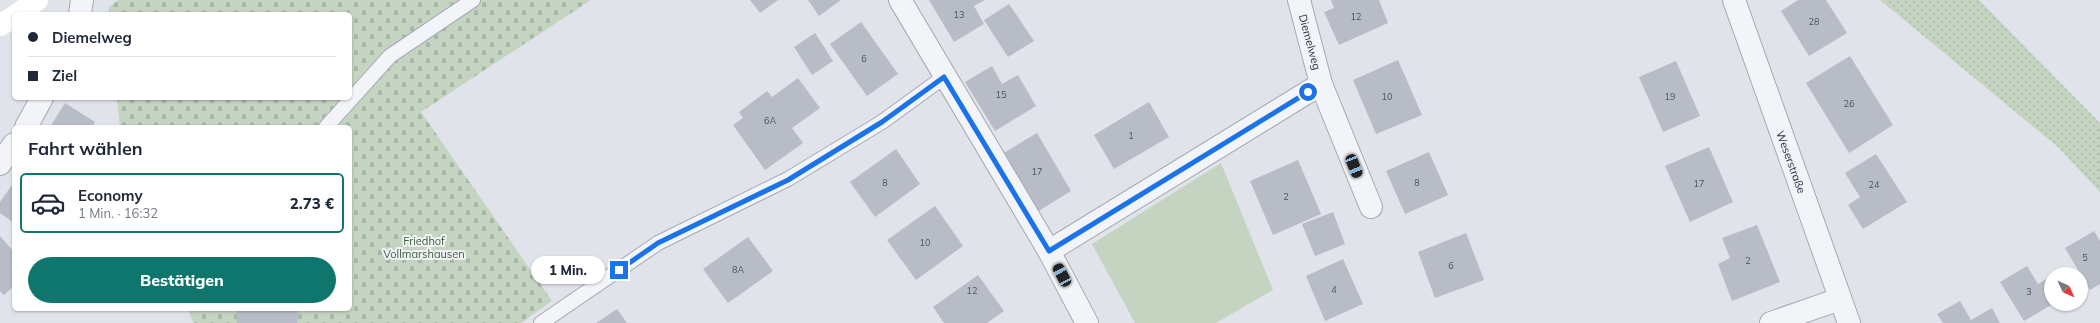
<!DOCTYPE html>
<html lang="de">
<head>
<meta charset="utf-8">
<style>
	body { margin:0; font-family:Mulish,sans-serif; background:#f6f6f7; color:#1f2937; height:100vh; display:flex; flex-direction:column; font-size:15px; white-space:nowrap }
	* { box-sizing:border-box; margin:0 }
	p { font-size:13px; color:#747a83 }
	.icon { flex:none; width:22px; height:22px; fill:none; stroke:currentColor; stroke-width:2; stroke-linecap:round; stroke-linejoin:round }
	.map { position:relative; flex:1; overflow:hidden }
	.details { position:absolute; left:12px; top:125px; width:340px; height:186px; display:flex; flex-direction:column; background:#fff; border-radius:6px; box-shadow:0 1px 3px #0004 }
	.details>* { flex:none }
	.top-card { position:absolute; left:12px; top:12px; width:340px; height:88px; border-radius:6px; box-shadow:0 1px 3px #0004; display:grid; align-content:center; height:88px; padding:0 16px; background:#fff }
	.needle { width:26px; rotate:134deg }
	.tools { position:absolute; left:2044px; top:267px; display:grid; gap:8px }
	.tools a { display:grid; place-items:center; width:44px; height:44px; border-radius:50%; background:#fff; box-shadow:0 1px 3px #0004; font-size:20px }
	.end { position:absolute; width:18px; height:18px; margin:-9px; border:5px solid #1a73e8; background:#fff; box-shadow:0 0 0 2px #fff }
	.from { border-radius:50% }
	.bubble { position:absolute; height:28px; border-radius:14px; background:#fff; box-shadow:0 1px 3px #0004; font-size:13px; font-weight:800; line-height:28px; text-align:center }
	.car { position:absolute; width:12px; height:24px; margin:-12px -6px; border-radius:5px; box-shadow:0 0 3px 1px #0007; background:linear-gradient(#222 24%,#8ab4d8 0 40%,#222 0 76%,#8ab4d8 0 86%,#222 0) }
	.top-card b { display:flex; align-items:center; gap:14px; height:38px; font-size:15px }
	.top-card b+b { border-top:1px solid #e0e1e3 }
	.top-card i { width:10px; height:10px; background:#1f2937 }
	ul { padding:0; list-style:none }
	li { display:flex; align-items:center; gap:12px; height:60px; margin:0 8px 6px; padding:0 8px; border:2px solid transparent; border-radius:6px }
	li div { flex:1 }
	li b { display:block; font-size:15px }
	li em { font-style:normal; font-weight:800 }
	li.on { border-color:#0f766e }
	li>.icon { width:36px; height:36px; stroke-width:1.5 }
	h2 { padding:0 16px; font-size:18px; line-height:48px }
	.action { display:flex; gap:8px; margin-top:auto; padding:8px 16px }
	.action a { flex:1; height:46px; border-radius:24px; background:#0f766e; color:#fff; font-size:16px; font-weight:800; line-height:46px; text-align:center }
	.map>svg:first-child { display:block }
	.grass { fill:url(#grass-dots) }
	.cemetery { fill:url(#cemetery-stones) }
	.green { fill:#c4d4c1 }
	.building { fill:#b7bcc7 }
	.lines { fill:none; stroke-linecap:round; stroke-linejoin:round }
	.lane-casing { stroke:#a5a9b4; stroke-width:16 }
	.street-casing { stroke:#a5a9b4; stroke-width:24 }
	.lane { stroke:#f3f4f8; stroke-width:14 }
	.street { stroke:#f3f4f8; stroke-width:22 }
	.secondary { stroke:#fff; stroke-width:22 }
	.route { stroke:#1a73e8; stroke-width:5 }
	.labels { text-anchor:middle; stroke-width:4; stroke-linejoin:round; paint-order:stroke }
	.number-label { font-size:9px; fill:#4c5263 }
	.street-label { font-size:11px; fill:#282f42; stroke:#f0f2f7 }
	.park-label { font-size:11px; fill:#395f34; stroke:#f0f2f7 }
</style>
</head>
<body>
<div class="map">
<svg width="2100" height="323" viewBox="0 0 2100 323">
	<defs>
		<pattern id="grass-dots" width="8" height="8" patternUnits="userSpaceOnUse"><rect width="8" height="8" fill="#c4d4c1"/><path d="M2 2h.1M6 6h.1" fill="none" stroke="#a8b6a7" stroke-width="1.8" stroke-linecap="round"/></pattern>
		<pattern id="cemetery-stones" width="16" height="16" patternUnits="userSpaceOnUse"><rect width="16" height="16" fill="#c4d4c1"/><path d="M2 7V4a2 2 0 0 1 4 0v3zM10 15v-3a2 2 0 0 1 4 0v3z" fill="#a8b6a7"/></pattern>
	</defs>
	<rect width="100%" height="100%" fill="#e0e3ea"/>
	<polygon class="grass" points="1880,0 1979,0 2100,123 2100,192 2058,147"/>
	<polygon class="cemetery" points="118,0 591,0 421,112 552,301 521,323 193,323 188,309 350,309 350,127 120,127 117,98 350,98 350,14 109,14 109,7"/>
	<polygon class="green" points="1221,163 1273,290 1216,323 1135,323 1092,244"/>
	<g class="building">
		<polygon points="750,0 778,0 760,13"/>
		<polygon points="808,0 841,0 819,16"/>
		<polygon points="929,0 985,0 974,6 984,24 954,42"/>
		<polygon points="1331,0 1379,0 1388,23 1339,45 1324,12 1334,8"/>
		<polygon points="1798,0 1826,0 1847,33 1809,56 1781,11"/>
		<polygon points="1009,4 1034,41 1008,57 984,20"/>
		<polygon points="861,22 898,74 867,96 830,44"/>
		<polygon points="815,33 833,61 812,75 794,47"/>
		<polygon points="1850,56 1893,125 1849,153 1806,83"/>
		<polygon points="1398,60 1422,115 1376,134 1353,80"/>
		<polygon points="1676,61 1700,116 1663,132 1639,77"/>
		<polygon points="992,66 1002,84 1018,75 1036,106 995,131 965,82"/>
		<polygon points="798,78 820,108 792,128 803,143 765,170 733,125 743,118 739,112 767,91 772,97"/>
		<polygon points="1149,102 1169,137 1114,169 1094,135"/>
		<polygon points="65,103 95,122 92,127 50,127"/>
		<polygon points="1037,133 1071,191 1037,212 1002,154"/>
		<polygon points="1709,147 1733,202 1690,222 1665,166"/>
		<polygon points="896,149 920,184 875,217 850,182"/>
		<polygon points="1429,152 1448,195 1405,214 1386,171"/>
		<polygon points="1876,154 1907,202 1863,229 1848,205 1860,197 1845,173"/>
		<polygon points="1298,160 1321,214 1273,235 1250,181"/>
		<polygon points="14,182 14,223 0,213 0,202"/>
		<polygon points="935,206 963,246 916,280 887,240"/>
		<polygon points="1333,212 1345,244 1315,256 1302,224"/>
		<polygon points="1757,225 1780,282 1732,301 1718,264 1730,258 1722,238"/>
		<polygon points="2094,231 2100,241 2100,284 2090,290 2065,248"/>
		<polygon points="1466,233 1484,280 1435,298 1418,252"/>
		<polygon points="0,236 14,252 14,286 4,295 0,291"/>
		<polygon points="748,237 773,271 728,303 703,269"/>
		<polygon points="1343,259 1363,304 1325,321 1306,276"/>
		<polygon points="2027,266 2038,284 2051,276 2051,304 2053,304 2024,321 2000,282"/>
		<polygon points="978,275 1004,311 987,323 944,323 933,307"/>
		<polygon points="1960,301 1971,320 1992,308 2000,323 1943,323 1937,314"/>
		<polygon points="237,309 299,309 297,323 237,323"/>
		<polygon points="617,309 627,323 596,323"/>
	</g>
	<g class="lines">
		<g class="lane-casing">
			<g id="lane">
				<polyline points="326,127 390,56 473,0"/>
				<polyline points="541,323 658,243 788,179 882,122 944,77"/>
			</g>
		</g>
		<g class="street-casing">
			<g id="street">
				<polyline points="900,0 1049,251 1087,323"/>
				<polyline points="1734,0 1849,323"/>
				<polyline points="80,14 82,0"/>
				<polyline points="1321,84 1371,207"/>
				<polyline points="26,127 42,98"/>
				<polyline points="0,164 14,144"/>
				<polyline points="1049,251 1321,84 1299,0"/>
				<polyline points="1771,323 1840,299"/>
			</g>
		</g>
		<use href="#lane" class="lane"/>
		<use href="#street" class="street"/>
		<g class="secondary">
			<polyline points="18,14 37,0"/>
			<polyline points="0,25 14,17"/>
		</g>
	</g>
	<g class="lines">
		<polyline class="route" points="619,270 658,243 788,180 882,122 944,77 1049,251 1308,92"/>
	</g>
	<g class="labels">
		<g class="number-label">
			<text x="959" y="18">13</text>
			<text x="1356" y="20">12</text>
			<text x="1814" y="25">28</text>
			<text x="864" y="62">6</text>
			<text x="1001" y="98">15</text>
			<text x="1387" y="100">10</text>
			<text x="1670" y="100">19</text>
			<text x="1849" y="107">26</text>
			<text x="770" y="124">6A</text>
			<text x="1131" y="139">1</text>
			<text x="1037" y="175">17</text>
			<text x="885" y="186">8</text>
			<text x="1417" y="186">8</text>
			<text x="1699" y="187">17</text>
			<text x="1874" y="188">24</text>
			<text x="1286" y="200">2</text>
			<text x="925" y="246">10</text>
			<text x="2085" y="261">5</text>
			<text x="1748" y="264">2</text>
			<text x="1451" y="269">6</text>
			<text x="738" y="273">8A</text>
			<text x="1334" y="293">4</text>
			<text x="972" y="294">12</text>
			<text x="2029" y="295">3</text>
		</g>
		<g class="street-label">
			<text transform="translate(1310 42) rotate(75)" y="4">Diemelweg</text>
			<text transform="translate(1791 162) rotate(70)" y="4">Weserstraße</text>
		</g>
		<g class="park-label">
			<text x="424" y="245">Friedhof<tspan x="424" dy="13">Vollmarshausen</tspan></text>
		</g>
	</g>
</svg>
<div class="tools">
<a><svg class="needle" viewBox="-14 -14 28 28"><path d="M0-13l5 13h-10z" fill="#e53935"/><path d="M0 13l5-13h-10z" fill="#747a83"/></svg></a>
</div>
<i class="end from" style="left:1308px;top:92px"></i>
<i class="end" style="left:619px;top:270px"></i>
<div class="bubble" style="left:531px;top:256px;width:74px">1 Min.</div>
<i class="car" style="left:1354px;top:166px;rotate:158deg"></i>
<i class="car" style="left:1062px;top:275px;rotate:332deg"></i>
<div class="top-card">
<b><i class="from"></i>Diemelweg</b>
<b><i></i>Ziel</b>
</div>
<section class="details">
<h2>Fahrt wählen</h2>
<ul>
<li class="on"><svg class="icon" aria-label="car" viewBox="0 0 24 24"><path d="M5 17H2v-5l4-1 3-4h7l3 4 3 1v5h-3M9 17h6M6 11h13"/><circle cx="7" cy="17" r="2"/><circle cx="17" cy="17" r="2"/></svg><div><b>Economy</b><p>1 Min. · 16:32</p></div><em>2.73 €</em></li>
</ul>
<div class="action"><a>Bestätigen</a></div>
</section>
</div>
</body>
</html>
